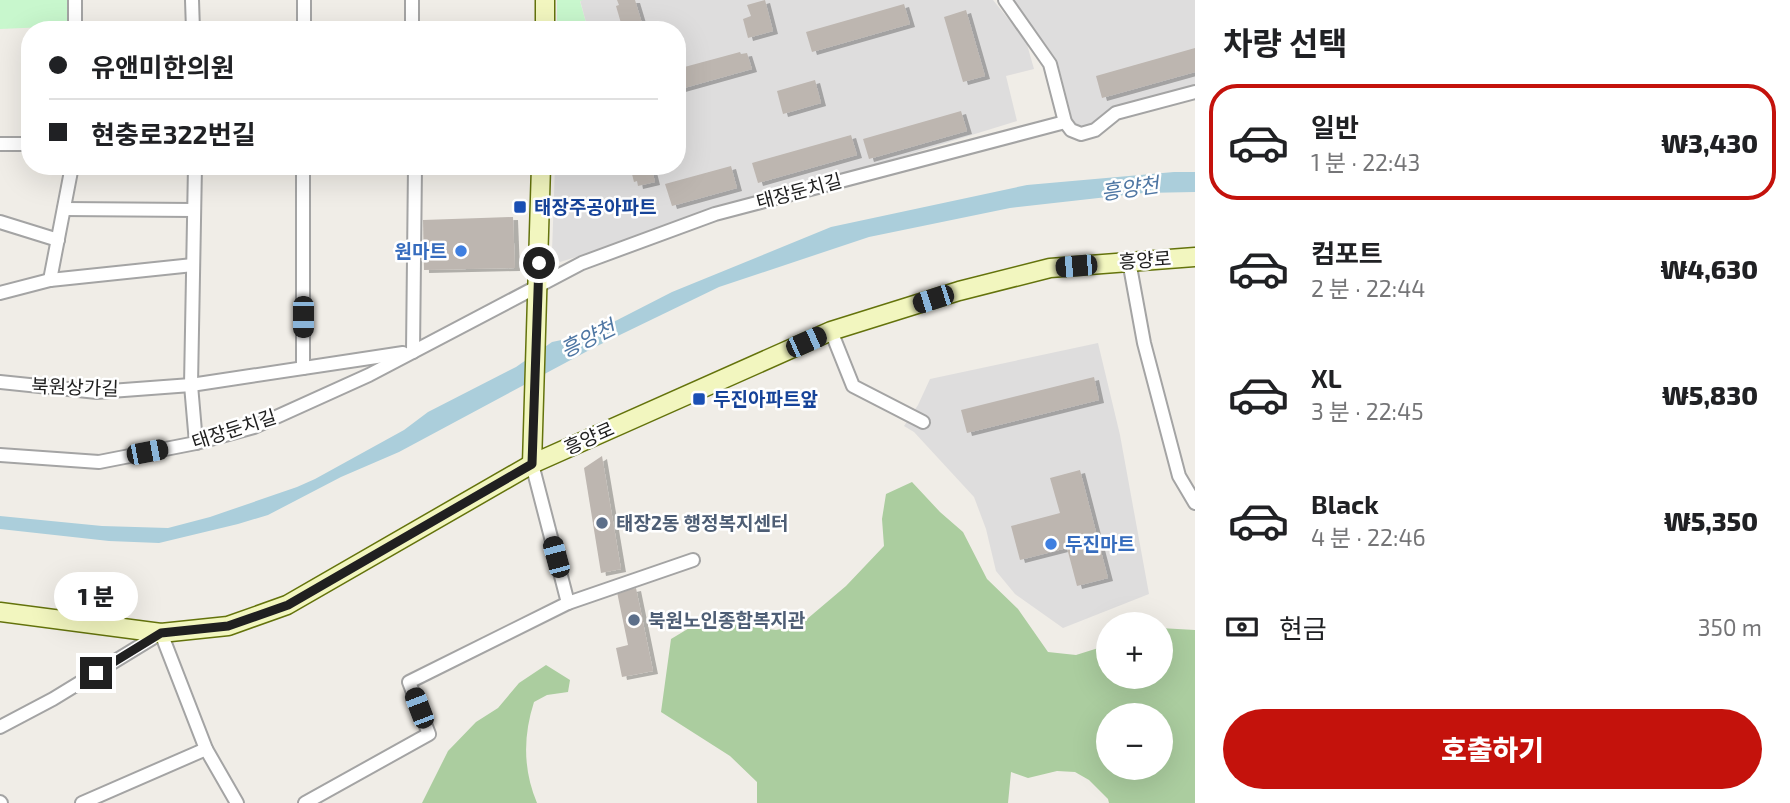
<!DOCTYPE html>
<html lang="ko">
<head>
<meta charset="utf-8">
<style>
	body { margin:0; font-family:"Exo 2","Noto Sans KR",sans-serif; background:#f2f2f2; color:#202124; height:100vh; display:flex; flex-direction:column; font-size:26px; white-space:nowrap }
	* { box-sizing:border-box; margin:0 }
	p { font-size:23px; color:#757577 }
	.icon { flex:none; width:38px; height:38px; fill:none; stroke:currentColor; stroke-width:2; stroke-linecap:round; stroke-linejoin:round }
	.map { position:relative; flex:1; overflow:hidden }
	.sheet { display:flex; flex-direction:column; background:#fff; width:595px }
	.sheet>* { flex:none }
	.hud { position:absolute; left:21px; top:21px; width:665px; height:154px; border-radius:28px; box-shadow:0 7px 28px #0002; display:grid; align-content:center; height:154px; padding:0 28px; background:#fff }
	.fabs { position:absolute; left:1096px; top:612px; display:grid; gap:14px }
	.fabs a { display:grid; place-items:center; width:77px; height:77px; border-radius:50%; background:#fff; box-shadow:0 7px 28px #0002; font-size:35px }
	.end { position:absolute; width:32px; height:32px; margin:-16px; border:9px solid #202020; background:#fff; box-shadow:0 0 0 4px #fff }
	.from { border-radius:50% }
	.bubble { position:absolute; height:49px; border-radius:24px; background:#fff; box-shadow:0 7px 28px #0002; font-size:23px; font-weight:800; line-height:49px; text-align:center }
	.car { position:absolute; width:21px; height:42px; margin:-21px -10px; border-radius:9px; box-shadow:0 0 5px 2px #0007; background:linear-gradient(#222 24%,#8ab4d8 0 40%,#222 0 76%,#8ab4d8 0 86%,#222 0) }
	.hud b { display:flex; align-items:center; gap:24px; height:66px; font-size:26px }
	.hud b+b { border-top:2px solid #e0e0e0 }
	.hud i { width:18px; height:18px; background:#202124 }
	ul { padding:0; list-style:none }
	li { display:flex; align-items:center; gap:21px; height:116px; margin:0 14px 10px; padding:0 14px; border:4px solid transparent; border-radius:28px }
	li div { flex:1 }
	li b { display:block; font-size:26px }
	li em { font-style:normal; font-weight:800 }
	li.active { border-color:#c4120c }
	li>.icon { width:63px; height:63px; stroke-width:1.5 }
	h2 { padding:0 28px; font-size:32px; line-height:84px }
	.pay { display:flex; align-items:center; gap:18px; height:77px; padding:0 28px; font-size:26px }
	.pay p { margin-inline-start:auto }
	.cta { display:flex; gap:14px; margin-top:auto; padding:14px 28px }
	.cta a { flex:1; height:80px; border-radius:42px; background:#c4120c; color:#fff; font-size:28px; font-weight:800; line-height:80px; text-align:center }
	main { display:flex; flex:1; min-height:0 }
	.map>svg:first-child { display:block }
	.residential { fill:#dedddd }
	.forest { fill:#abcd9f; fill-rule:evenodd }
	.park { fill:#c8f7cd }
	.water { fill:#abcedb }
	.building { fill:#bdb6b0; filter:url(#shadow) }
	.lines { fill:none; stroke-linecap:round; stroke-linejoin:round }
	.street-casing { stroke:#a4a4a4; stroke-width:16 }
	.secondary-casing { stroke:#64730c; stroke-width:21 }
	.street { stroke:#fff; stroke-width:12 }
	.secondary { stroke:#f2f6bf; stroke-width:18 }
	.route { stroke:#202020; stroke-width:9 }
	.transit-dot { fill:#1a4fb4; stroke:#fff; stroke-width:2.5 }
	.shop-dot { fill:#3f7fe0; stroke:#fff; stroke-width:2.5 }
	.service-dot { fill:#5c6f8a; stroke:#fff; stroke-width:2.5 }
	.labels { text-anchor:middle; stroke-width:5; stroke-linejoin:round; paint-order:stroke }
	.street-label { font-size:19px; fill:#202020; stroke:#fff }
	.transit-label { font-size:19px; font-weight:bold; fill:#164399; stroke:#fff; text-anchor:start }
	.shop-label { font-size:19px; font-weight:bold; fill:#366cbe; stroke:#fff; text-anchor:end }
	.service-label { font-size:19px; font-weight:bold; fill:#4e5e75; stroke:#fff; text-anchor:start }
	.water-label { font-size:21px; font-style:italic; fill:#4e76a3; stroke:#fff }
</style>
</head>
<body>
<main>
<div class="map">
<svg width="1195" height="803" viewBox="0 0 1195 803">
	<defs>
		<filter id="shadow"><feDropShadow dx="5" dy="3" stdDeviation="0" flood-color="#0004"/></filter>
	</defs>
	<rect width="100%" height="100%" fill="#f0ede7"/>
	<g class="residential">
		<polygon points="580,0 993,0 1026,41 1034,69 1006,76 1017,121 560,262 552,252 555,166 677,166 677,30 588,30"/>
		<polygon points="1013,0 1195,0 1195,87 1101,115 1090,127 1079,128 1073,122 1057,60"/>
		<polygon points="1098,343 1120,435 1149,594 1063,628 1015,594 996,571 986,529 974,497 914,432 904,426 918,405 930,379"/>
	</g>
	<g class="forest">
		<path d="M912,482L940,512L963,532L987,579L1018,609L1048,652L1076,655L1108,645V677H1160V628L1195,630V803H1109L1108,799L1089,780L1075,772L1057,771L1028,778L1011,772L1008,803H757V782L730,756L661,712L671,639L691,627L737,625L776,630L800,625L846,586L884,546L882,519L886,494ZM1108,716H1160V768H1108Z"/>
		<path d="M546,665L570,680L568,692L547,695L534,702C523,736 523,770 537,803H422L448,751L476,722L498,708L519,683Z"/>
	</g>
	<g class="park">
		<polygon points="0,0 69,0 70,26 0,29"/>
		<polygon points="557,0 583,0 580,1 588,30 557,30"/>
	</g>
	<polygon class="water" points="1174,172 1195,172 1195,192 1143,193 1010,208 869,237 719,287 595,347 399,452 341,477 268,515 238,524 159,543 109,541 0,529 0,516 102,526 168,528 210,517 297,487 315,479 404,430 428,412 516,367 552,342 590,334 672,292 831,227 1027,185"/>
	<g class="building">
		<polygon points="617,0 635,0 644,30 623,30 616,6 619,5"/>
		<polygon points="765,0 773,31 748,38 743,19 751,16 747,5"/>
		<polygon points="904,4 910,24 812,52 806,32"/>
		<polygon points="966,10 985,76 963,82 944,17"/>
		<polygon points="1195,48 1195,72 1102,98 1096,76"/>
		<polygon points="740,52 741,54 747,53 752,69 677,90 677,69"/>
		<polygon points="815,80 821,103 783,114 777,91"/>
		<polygon points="961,111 967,131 869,159 863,139"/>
		<polygon points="851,135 857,155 758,183 752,163"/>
		<polygon points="630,166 651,166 655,182 638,186 637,181 634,182"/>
		<polygon points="731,166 737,188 672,206 665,184"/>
		<polygon points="513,217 515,268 424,270 423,220"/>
		<polygon points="1094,377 1099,400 967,433 961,410"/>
		<polygon points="602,456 621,569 601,573 584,468"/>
		<polygon points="1080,470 1108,578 1077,586 1067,548 1020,560 1011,526 1060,513 1050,478"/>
		<polygon points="636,588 653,671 622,677 616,648 628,645 617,592"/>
	</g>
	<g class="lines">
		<g class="street-casing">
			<g id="street">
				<polyline points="75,0 75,30"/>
				<polyline points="192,0 193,30"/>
				<polyline points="412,0 412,30"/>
				<polyline points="1005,0 1050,64 1065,122 1071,130 1081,134 1095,130 1116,113 1195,92"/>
				<polyline points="304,30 304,0"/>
				<polyline points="0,144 30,144"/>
				<polyline points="195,166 191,385 196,443"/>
				<polyline points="64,209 194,210"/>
				<polyline points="0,222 58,240"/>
				<polyline points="1129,261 1144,343 1179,476 1195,503"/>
				<polyline points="50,280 72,166"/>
				<polyline points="0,293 50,280 193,265"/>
				<polyline points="831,331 853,386 923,422"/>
				<polyline points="413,352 415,166"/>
				<polyline points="303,368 303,166"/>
				<polyline points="0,382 97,392 191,385 403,353"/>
				<polyline points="0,455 99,462 196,443 254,427 369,375 582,263 715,214 1065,122"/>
				<polyline points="568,603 693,560"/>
				<polyline points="0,727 53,699 161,633 206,749 237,803"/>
				<polyline points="0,802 1,803"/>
				<polyline points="82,803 206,749"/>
				<polyline points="305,803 429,734 409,682 568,603 532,464"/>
			</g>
		</g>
		<g class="secondary-casing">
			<g id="secondary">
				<polyline points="545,30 545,0"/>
				<polyline points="532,464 541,166"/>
				<polyline points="0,612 161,633 228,626 287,605 532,464 831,331 959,291 1050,268 1195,257"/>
			</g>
		</g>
		<use href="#street" class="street"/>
		<use href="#secondary" class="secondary"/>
	</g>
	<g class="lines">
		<polyline class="route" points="96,673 161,633 228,626 288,605 532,464 539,263"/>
	</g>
	<g class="transit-dot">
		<rect x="513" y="200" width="14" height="14" rx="3.5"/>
		<rect x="692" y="392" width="14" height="14" rx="3.5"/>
	</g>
	<g class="shop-dot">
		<circle cx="461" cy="251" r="7"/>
		<circle cx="1051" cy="544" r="7"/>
	</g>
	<g class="service-dot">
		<circle cx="602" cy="523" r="7"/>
		<circle cx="634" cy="620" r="7"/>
	</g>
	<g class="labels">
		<g class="street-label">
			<text transform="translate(799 191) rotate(-15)" y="7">태장둔치길</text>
			<text transform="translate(1145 260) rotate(-4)" y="7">흥양로</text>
			<text transform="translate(75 387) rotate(2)" y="7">북원상가길</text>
			<text transform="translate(234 429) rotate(-18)" y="7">태장둔치길</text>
			<text transform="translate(589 438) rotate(-24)" y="7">흥양로</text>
		</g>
		<g class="transit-label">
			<text x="534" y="214">태장주공아파트</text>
			<text x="713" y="406">두진아파트앞</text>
		</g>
		<g class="shop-label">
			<text x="447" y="258">원마트</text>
			<text x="1065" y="551" text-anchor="start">두진마트</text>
		</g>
		<g class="service-label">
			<text x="616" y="530">태장2동 행정복지센터</text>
			<text x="648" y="627">북원노인종합복지관</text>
		</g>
		<g class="water-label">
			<text transform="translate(1130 189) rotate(-8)" y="7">흥양천</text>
			<text transform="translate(588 339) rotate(-26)" y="7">흥양천</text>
		</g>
	</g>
</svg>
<div class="fabs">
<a>+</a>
<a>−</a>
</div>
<i class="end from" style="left:539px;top:263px"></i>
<i class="end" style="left:96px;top:673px"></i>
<div class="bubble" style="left:54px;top:572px;width:84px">1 분</div>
<i class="car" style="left:1076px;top:266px;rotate:265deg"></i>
<i class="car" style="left:933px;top:299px;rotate:252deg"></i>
<i class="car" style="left:303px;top:317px;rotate:180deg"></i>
<i class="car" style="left:806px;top:342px;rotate:66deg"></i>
<i class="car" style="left:147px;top:452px;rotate:79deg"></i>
<i class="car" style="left:556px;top:557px;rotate:345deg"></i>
<i class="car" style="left:419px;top:708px;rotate:339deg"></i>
<div class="hud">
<b><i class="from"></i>유앤미한의원</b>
<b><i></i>현충로322번길</b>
</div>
</div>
<section class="sheet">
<h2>차량 선택</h2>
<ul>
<li class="active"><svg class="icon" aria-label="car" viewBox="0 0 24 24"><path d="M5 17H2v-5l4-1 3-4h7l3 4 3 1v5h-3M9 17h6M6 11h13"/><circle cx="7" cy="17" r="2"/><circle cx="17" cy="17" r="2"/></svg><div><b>일반</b><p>1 분 · 22:43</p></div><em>₩3,430</em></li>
<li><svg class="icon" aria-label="car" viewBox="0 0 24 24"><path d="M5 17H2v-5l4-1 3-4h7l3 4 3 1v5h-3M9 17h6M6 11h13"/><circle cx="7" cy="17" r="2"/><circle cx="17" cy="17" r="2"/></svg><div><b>컴포트</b><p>2 분 · 22:44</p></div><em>₩4,630</em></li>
<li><svg class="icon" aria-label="car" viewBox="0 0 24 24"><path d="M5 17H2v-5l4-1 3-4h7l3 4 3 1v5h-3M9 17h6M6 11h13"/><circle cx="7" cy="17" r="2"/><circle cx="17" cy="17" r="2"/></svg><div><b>XL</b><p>3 분 · 22:45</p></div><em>₩5,830</em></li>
<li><svg class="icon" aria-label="car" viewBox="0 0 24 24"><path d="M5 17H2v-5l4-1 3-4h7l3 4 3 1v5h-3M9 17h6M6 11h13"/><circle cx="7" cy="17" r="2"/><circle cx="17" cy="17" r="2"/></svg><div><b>Black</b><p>4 분 · 22:46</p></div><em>₩5,350</em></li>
</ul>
<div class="pay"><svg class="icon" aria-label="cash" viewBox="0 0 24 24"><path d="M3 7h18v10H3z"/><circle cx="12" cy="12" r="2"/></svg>현금<p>350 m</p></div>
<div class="cta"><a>호출하기</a></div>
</section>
</main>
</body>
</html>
